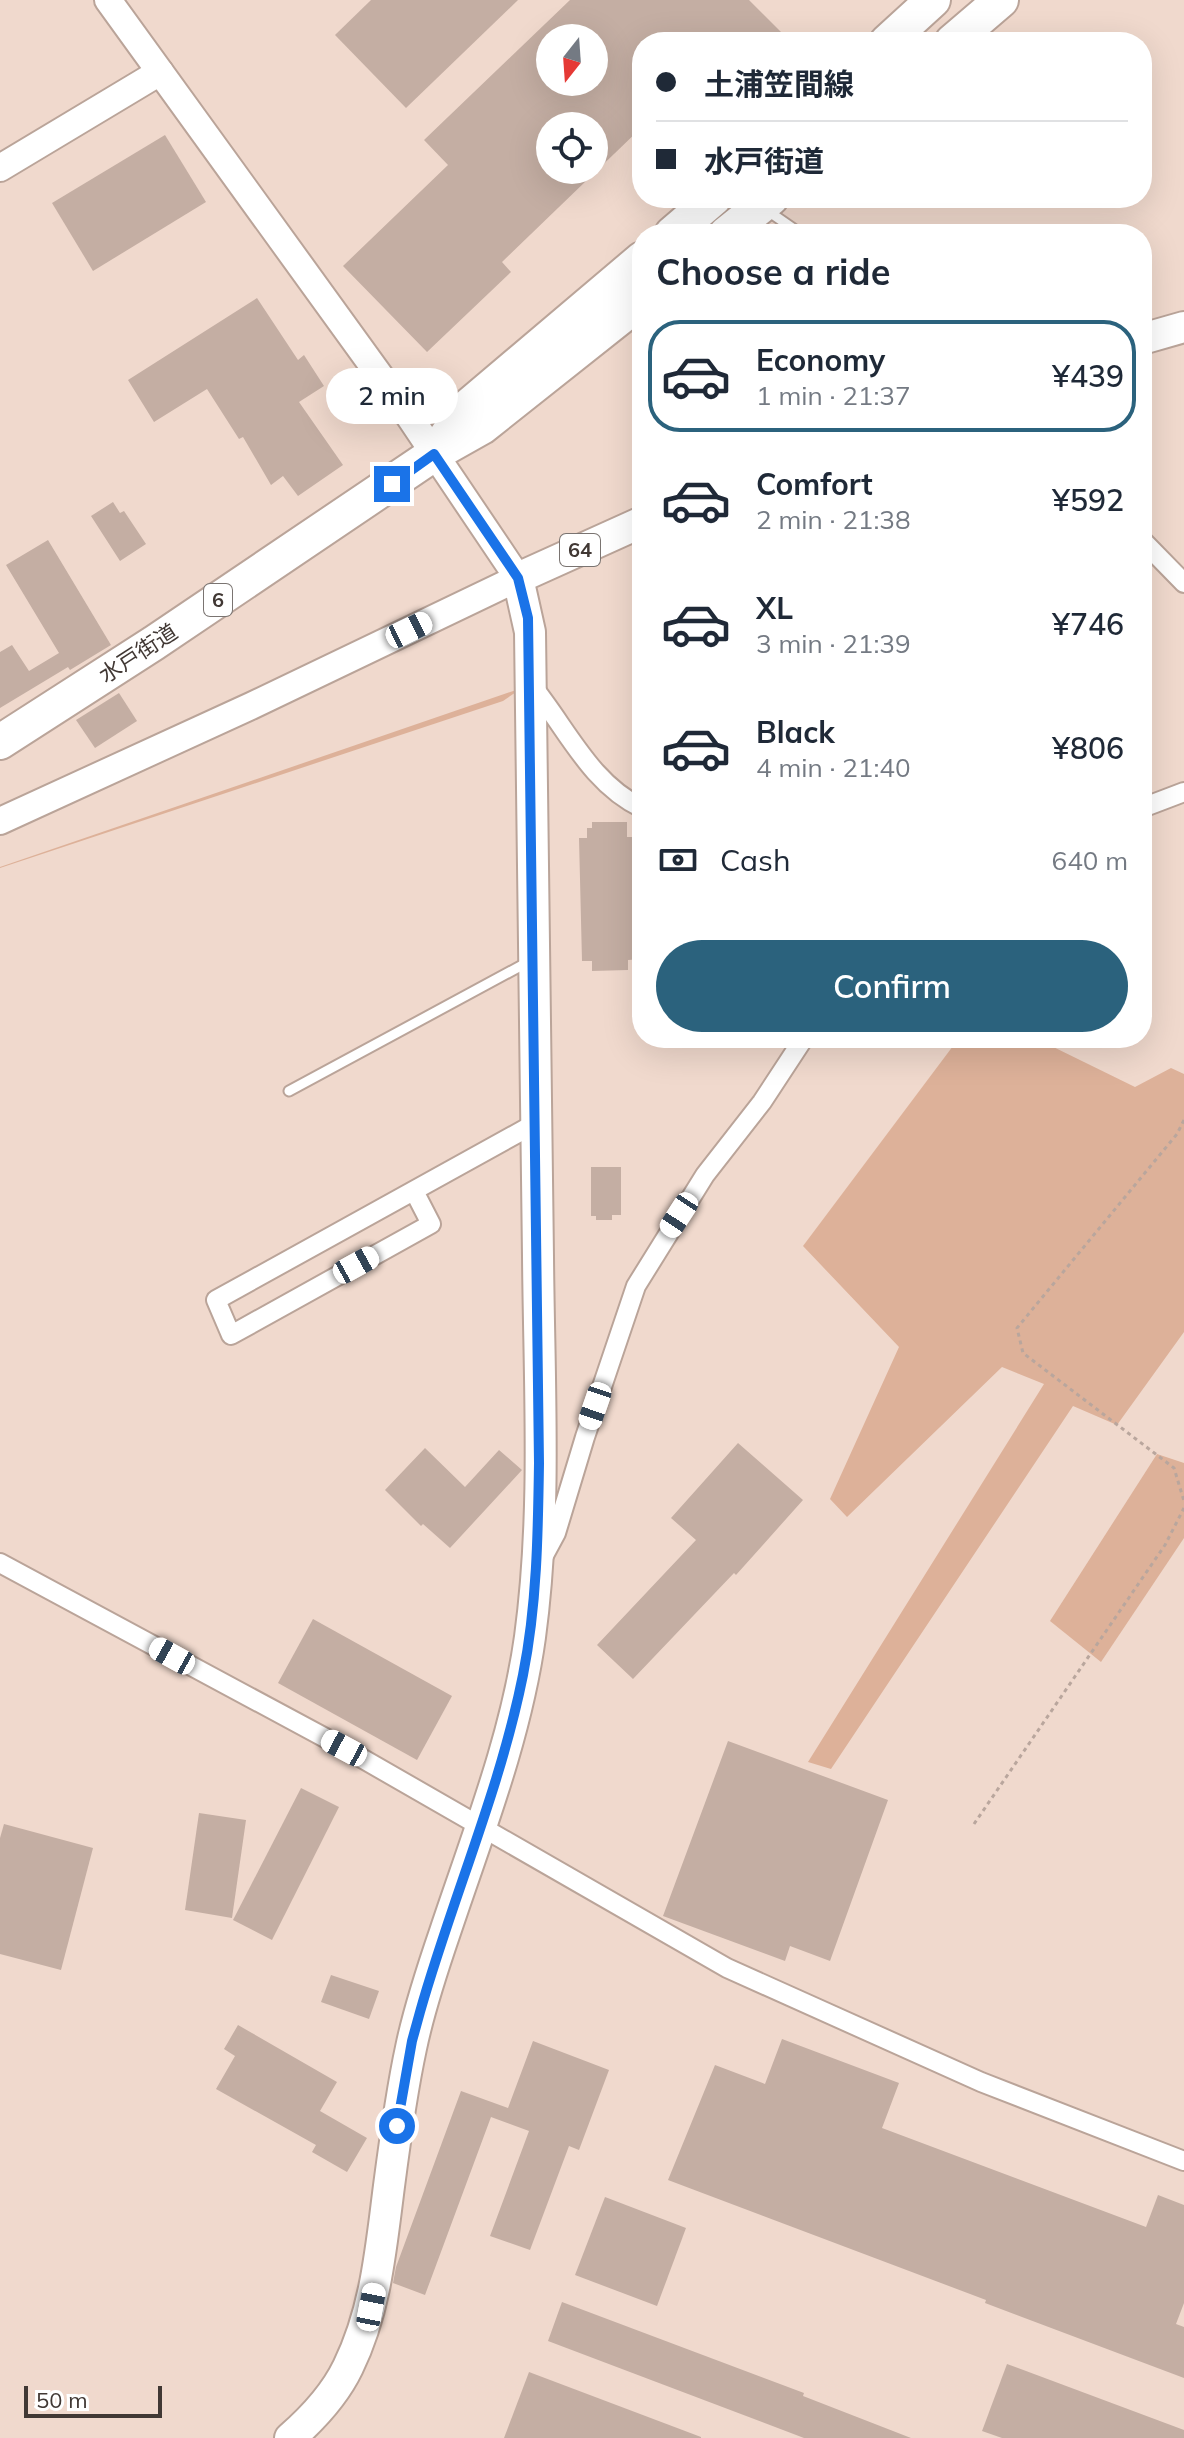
<!DOCTYPE html>
<html lang="en">
<head>
<meta charset="utf-8">
<style>
	body { margin:0; font-family:Mulish,"Noto Sans JP",sans-serif; background:#f2f2f3; color:#1f2937; height:100vh; display:flex; flex-direction:column; font-size:30px; white-space:nowrap }
	* { box-sizing:border-box; margin:0 }
	p { font-size:26px; color:#747a83 }
	.icon { flex:none; width:44px; height:44px; fill:none; stroke:currentColor; stroke-width:2; stroke-linecap:round; stroke-linejoin:round }
	.map { position:relative; flex:1; overflow:hidden }
	.sheet { position:absolute; left:632px; top:224px; width:520px; height:824px; display:flex; flex-direction:column; background:#fff; border-radius:32px; box-shadow:0 8px 32px #0002 }
	.sheet>* { flex:none }
	.banner { position:absolute; left:632px; top:32px; width:520px; height:176px; border-radius:32px; box-shadow:0 8px 32px #0002; display:grid; align-content:center; height:176px; padding:0 24px; background:#fff }
	.needle { width:52px; rotate:197deg }
	.controls { position:absolute; left:536px; top:24px; display:grid; gap:16px }
	.controls a { display:grid; place-items:center; width:72px; height:72px; border-radius:50%; background:#fff; box-shadow:0 8px 32px #0002; font-size:40px }
	.scale { position:absolute; left:24px; bottom:20px; width:138px; box-sizing:border-box; padding-left:8px; border:4px solid #413834; border-top:0; font-size:22px; line-height:28px; white-space:nowrap; color:#413834; -webkit-text-stroke:6px #fff; paint-order:stroke }
	.end { position:absolute; width:36px; height:36px; margin:-18px; border:10px solid #1a73e8; background:#fff; box-shadow:0 0 0 4px #fff }
	.from { border-radius:50% }
	.bubble { position:absolute; height:56px; border-radius:28px; background:#fff; box-shadow:0 8px 32px #0002; font-size:26px; font-weight:600; line-height:56px; text-align:center }
	.car { position:absolute; width:24px; height:48px; margin:-24px -12px; border-radius:10px; box-shadow:0 0 6px 2px #0007; background:linear-gradient(#fff 24%,#345 0 40%,#fff 0 76%,#345 0 86%,#fff 0) }
	.banner b { display:flex; align-items:center; gap:28px; height:76px; font-size:30px }
	.banner b+b { border-top:2px solid #e0e1e3 }
	.banner i { width:20px; height:20px; background:#1f2937 }
	ul { padding:0; list-style:none }
	li { display:flex; align-items:center; gap:24px; height:112px; margin:0 16px 12px; padding:0 8px; border:4px solid transparent; border-radius:32px }
	li div { flex:1 }
	li b { display:block; font-size:30px }
	li em { font-style:normal; font-weight:600 }
	li.on { border-color:#2b627d }
	li>.icon { width:72px; height:72px; stroke-width:1.5 }
	h2 { padding:0 24px; font-size:36px; line-height:96px }
	.pay { display:flex; align-items:center; gap:20px; height:88px; padding:0 24px; font-size:30px }
	.pay p { margin-inline-start:auto }
	.cta { display:flex; gap:16px; margin-top:auto; padding:16px 24px }
	.cta a { flex:1; height:92px; border-radius:48px; background:#2b627d; color:#fff; font-size:32px; font-weight:600; line-height:92px; text-align:center }
	.map>svg:first-child { display:block }
	.green { fill:#ddb199 }
	.building { fill:#c4aea3; fill-rule:evenodd }
	.lines { fill:none; stroke-linecap:round; stroke-linejoin:round }
	.lane-casing { stroke:#baa499; stroke-width:13 }
	.street-casing { stroke:#baa499; stroke-width:22 }
	.secondary-casing { stroke:#baa499; stroke-width:30 }
	.primary-casing { stroke:#baa499; stroke-width:34 }
	.highway-casing { stroke:#baa499; stroke-width:38 }
	.path { stroke:#b9a69d; stroke-width:3; stroke-dasharray:4 4; stroke-linecap:butt }
	.lane { stroke:#fff; stroke-width:9 }
	.street { stroke:#fff; stroke-width:18 }
	.secondary { stroke:#fff; stroke-width:26 }
	.primary { stroke:#fff; stroke-width:30 }
	.highway { stroke:#fff; stroke-width:34 }
	.route { stroke:#1a73e8; stroke-width:10 }
	.labels { text-anchor:middle; stroke-width:6; stroke-linejoin:round; paint-order:stroke }
	.shield { fill:#fff; stroke:#7a7471; stroke-width:2 }
	.shield-label { font-size:20px; font-weight:bold; fill:#413834 }
	.street-label { font-size:22px; fill:#413834; stroke:#fff }
</style>
</head>
<body>
<div class="map">
<svg width="1184" height="2438" viewBox="0 0 1184 2438">
	<rect width="100%" height="100%" fill="#f0d9cd"/>
	<g class="green">
		<polygon points="522,688 503,701 0,868 0,867"/>
		<polygon points="959,1038 1035,1038 1135,1087 1171,1068 1184,1074 1184,1332 1117,1425 1073,1406 831,1769 808,1762 1044,1384 1002,1367 847,1517 830,1499 899,1347 803,1246"/>
		<polygon points="1157,1454 1184,1463 1184,1538 1101,1662 1050,1621"/>
	</g>
	<g class="building">
		<polygon points="371,0 518,0 406,108 335,35"/>
		<path d="M570,0H749L781,32L770,42H642V127L502,262L511,272L427,352L343,266L448,165L424,140ZM550,38H594V82H550ZM550,126H594V170H550Z"/>
		<polygon points="165,135 206,202 93,271 52,203"/>
		<polygon points="257,298 298,360 304,355 324,386 299,402 343,465 298,496 283,476 271,485 243,437 239,439 207,389 154,422 128,380"/>
		<polygon points="113,502 120,513 124,511 146,544 120,561 91,516"/>
		<polygon points="48,540 111,645 70,670 68,667 0,708 0,652 12,645 29,671 59,653 6,565"/>
		<polygon points="119,693 137,721 95,748 76,720"/>
		<polygon points="592,822 627,822 627,837 642,837 642,959 628,960 628,970 592,971 592,961 582,961 579,838 587,838 587,828 592,828"/>
		<polygon points="591,1167 621,1167 621,1215 612,1215 612,1220 596,1220 596,1216 591,1216"/>
		<polygon points="738,1443 803,1500 736,1575 734,1573 633,1679 597,1645 696,1540 671,1518"/>
		<polygon points="425,1448 465,1487 499,1450 522,1470 450,1548 423,1524 421,1526 385,1490"/>
		<polygon points="313,1619 452,1696 417,1760 278,1683"/>
		<polygon points="728,1741 888,1800 830,1961 790,1946 785,1961 663,1916"/>
		<polygon points="301,1788 339,1807 272,1940 233,1920"/>
		<polygon points="199,1813 246,1820 232,1918 185,1910"/>
		<polygon points="4,1824 93,1848 61,1970 0,1954 0,1838"/>
		<polygon points="331,1975 379,1991 369,2019 321,2002"/>
		<polygon points="238,2025 337,2082 320,2111 367,2138 347,2172 312,2152 316,2145 216,2089 235,2056 224,2049"/>
		<polygon points="782,2039 899,2083 882,2128 1146,2227 1158,2195 1184,2205 1184,2303 1176,2324 1184,2327 1184,2378 985,2303 986,2300 668,2180 715,2065 765,2084"/>
		<polygon points="533,2041 609,2070 579,2150 569,2146 530,2250 490,2236 529,2131 491,2117 425,2295 393,2283 396,2267 461,2091 508,2108"/>
		<polygon points="605,2197 686,2228 657,2306 575,2275"/>
		<polygon points="562,2302 804,2393 803,2396 911,2438 804,2438 548,2341"/>
		<polygon points="1007,2364 1184,2430 1184,2438 1002,2438 982,2431"/>
		<polygon points="529,2372 701,2437 701,2438 504,2438"/>
	</g>
	<g class="lines">
		<g class="lane-casing">
			<g id="lane">
				<polyline points="768,211 801,234"/>
				<polyline points="289,1091 528,962"/>
			</g>
		</g>
		<g class="street-casing">
			<g id="street">
				<polyline points="1142,540 1184,583"/>
				<path d="M533,687C567,729 591,784 642,808"/>
				<polyline points="1142,808 1184,792"/>
				<polyline points="414,1191 431,1224 231,1335 216,1300 536,1123"/>
				<polyline points="542,1559 556,1533 585,1437 636,1286 705,1175 762,1102 804,1038"/>
				<polyline points="0,1563 344,1748 727,1968 981,2082 1184,2161"/>
			</g>
		</g>
		<g class="secondary-casing">
			<g id="secondary">
				<polyline points="0,168 160,72"/>
				<polyline points="0,821 251,706 518,578 409,416 108,0"/>
			</g>
		</g>
		<g class="primary-casing">
			<g id="primary">
				<polyline points="1142,339 1184,327"/>
				<path d="M290,2438C313,2418 335,2394 348,2367C376,2310 381,2248 389,2186C395,2140 401,2094 411,2048C419,2009 432,1970 445,1932C477,1836 516,1738 530,1637C547,1512 539,1382 538,1256C536,1048 533,840 530,632L518,578L642,522"/>
			</g>
		</g>
		<g class="highway-casing">
			<g id="highway">
				<polyline points="887,42 933,0"/>
				<polyline points="952,42 1001,0"/>
				<polyline points="672,234 714,198"/>
				<polyline points="726,234 771,198"/>
				<polyline points="441,444 466,408 642,259"/>
				<polyline points="0,742 154,643 434,454 482,427 642,300"/>
			</g>
		</g>
		<g class="path">
			<polyline points="1184,1120 1177,1134 1017,1328 1023,1353 1174,1468 1184,1501"/>
			<polyline points="974,1824 1165,1545 1184,1508"/>
		</g>
		<use href="#lane" class="lane"/>
		<use href="#street" class="street"/>
		<use href="#secondary" class="secondary"/>
		<use href="#primary" class="primary"/>
		<use href="#highway" class="highway"/>
	</g>
	<g class="lines">
		<path class="route" d="M392,484L434,454L518,578L528,618L539,1463C538,1533 537,1605 523,1675C500,1790 452,1899 420,2012L412,2041L397,2126"/>
	</g>
	<g class="labels">
		<g class="shield">
			<rect x="560" y="534" width="40" height="32" rx="6"/>
			<rect x="204" y="584" width="28" height="32" rx="6"/>
		</g>
		<g class="shield-label">
			<text x="580" y="557">64</text>
			<text x="218" y="607">6</text>
		</g>
		<g class="street-label">
			<text transform="translate(138 653) rotate(-33)" y="8">水戸街道</text>
		</g>
	</g>
</svg>
<div class="controls">
<a><svg class="needle" viewBox="-14 -14 28 28"><path d="M0-13l5 13h-10z" fill="#e53935"/><path d="M0 13l5-13h-10z" fill="#747a83"/></svg></a>
<a><svg class="icon" aria-label="locate" viewBox="0 0 24 24"><circle cx="12" cy="12" r="6"/><path d="M12 2v4M12 18v4M2 12h4M18 12h4"/></svg></a>
</div>
<div class="scale">50 m</div>
<i class="end from" style="left:397px;top:2126px"></i>
<i class="end" style="left:392px;top:484px"></i>
<div class="bubble" style="left:326px;top:368px;width:132px">2 min</div>
<i class="car" style="left:409px;top:630px;rotate:64deg"></i>
<i class="car" style="left:679px;top:1215px;rotate:213deg"></i>
<i class="car" style="left:356px;top:1265px;rotate:61deg"></i>
<i class="car" style="left:595px;top:1406px;rotate:199deg"></i>
<i class="car" style="left:172px;top:1656px;rotate:299deg"></i>
<i class="car" style="left:344px;top:1748px;rotate:298deg"></i>
<i class="car" style="left:371px;top:2307px;rotate:11deg"></i>
<div class="banner">
<b><i class="from"></i>土浦笠間線</b>
<b><i></i>水戸街道</b>
</div>
<section class="sheet">
<h2>Choose a ride</h2>
<ul>
<li class="on"><svg class="icon" aria-label="car" viewBox="0 0 24 24"><path d="M5 17H2v-5l4-1 3-4h7l3 4 3 1v5h-3M9 17h6M6 11h13"/><circle cx="7" cy="17" r="2"/><circle cx="17" cy="17" r="2"/></svg><div><b>Economy</b><p>1 min · 21:37</p></div><em>¥439</em></li>
<li><svg class="icon" aria-label="car" viewBox="0 0 24 24"><path d="M5 17H2v-5l4-1 3-4h7l3 4 3 1v5h-3M9 17h6M6 11h13"/><circle cx="7" cy="17" r="2"/><circle cx="17" cy="17" r="2"/></svg><div><b>Comfort</b><p>2 min · 21:38</p></div><em>¥592</em></li>
<li><svg class="icon" aria-label="car" viewBox="0 0 24 24"><path d="M5 17H2v-5l4-1 3-4h7l3 4 3 1v5h-3M9 17h6M6 11h13"/><circle cx="7" cy="17" r="2"/><circle cx="17" cy="17" r="2"/></svg><div><b>XL</b><p>3 min · 21:39</p></div><em>¥746</em></li>
<li><svg class="icon" aria-label="car" viewBox="0 0 24 24"><path d="M5 17H2v-5l4-1 3-4h7l3 4 3 1v5h-3M9 17h6M6 11h13"/><circle cx="7" cy="17" r="2"/><circle cx="17" cy="17" r="2"/></svg><div><b>Black</b><p>4 min · 21:40</p></div><em>¥806</em></li>
</ul>
<div class="pay"><svg class="icon" aria-label="cash" viewBox="0 0 24 24"><path d="M3 7h18v10H3z"/><circle cx="12" cy="12" r="2"/></svg>Cash<p>640 m</p></div>
<div class="cta"><a>Confirm</a></div>
</section>
</div>
</body>
</html>
